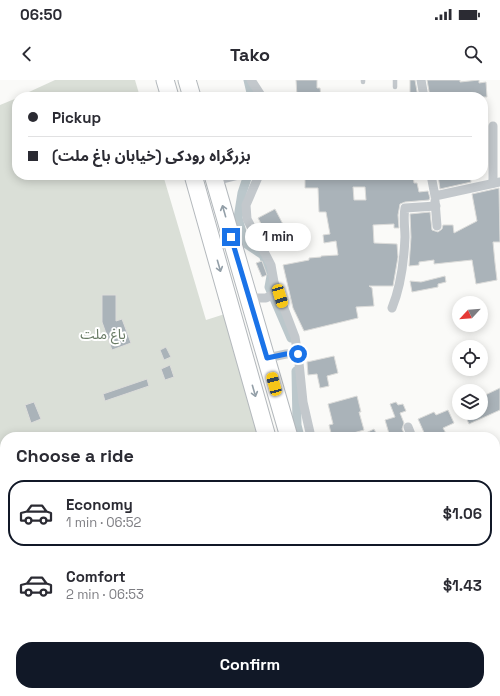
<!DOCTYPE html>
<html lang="en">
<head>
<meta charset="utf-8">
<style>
	body { margin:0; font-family:"Space Grotesk","Noto Sans Arabic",sans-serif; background:#f7f7f7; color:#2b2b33; height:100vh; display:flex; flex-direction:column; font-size:15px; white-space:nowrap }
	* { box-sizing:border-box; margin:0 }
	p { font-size:13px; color:#7c7c81 }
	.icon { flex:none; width:22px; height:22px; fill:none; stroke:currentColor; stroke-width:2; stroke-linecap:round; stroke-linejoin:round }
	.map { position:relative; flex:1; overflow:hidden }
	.side { position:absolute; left:0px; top:352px; width:500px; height:264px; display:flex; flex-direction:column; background:#fff; border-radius:16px 16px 0 0; box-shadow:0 2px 10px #0003 }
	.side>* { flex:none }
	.banner { position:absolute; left:12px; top:12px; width:476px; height:88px; border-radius:16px; box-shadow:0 2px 10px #0003; display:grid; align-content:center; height:88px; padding:0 16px; background:#fff }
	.needle { width:26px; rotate:244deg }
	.tools { position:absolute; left:452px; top:216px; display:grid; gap:8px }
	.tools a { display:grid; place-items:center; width:36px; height:36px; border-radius:50%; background:#fff; box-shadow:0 2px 10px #0003; font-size:20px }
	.end { position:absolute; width:18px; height:18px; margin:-9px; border:5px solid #1a73e8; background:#fff; box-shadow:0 0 0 2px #fff }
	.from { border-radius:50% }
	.bubble { position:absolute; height:28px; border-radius:14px; background:#fff; box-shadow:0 2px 10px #0003; font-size:13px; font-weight:600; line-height:28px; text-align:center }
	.car { position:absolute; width:12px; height:24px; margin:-12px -6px; border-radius:5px; box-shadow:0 0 3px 1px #0007; background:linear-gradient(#f5c518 24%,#345 0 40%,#f5c518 0 76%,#345 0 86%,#f5c518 0) }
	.banner b { display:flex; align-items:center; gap:14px; height:38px; font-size:15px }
	.banner b+b { border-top:1px solid #e1e1e2 }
	.banner i { width:10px; height:10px; background:#2b2b33 }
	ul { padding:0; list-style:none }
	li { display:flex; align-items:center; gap:12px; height:66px; margin:0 8px 6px; padding:0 8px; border:2px solid transparent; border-radius:16px }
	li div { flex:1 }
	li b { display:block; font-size:15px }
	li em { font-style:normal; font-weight:600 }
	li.selected { border-color:#111827 }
	li>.icon { width:36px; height:36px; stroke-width:1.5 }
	h2 { padding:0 16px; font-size:18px; line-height:48px }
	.button { display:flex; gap:8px; margin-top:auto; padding:8px 16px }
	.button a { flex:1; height:46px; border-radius:16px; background:#111827; color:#fff; font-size:16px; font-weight:600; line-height:46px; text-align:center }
	.status { display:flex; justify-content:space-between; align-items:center; height:28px; padding:0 20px; background:#fff; direction:ltr }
	.status svg { height:11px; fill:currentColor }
	header { display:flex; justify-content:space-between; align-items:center; height:52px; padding:0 16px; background:#fff; font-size:18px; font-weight:600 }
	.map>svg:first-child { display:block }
	.green { fill:#dadfd7 }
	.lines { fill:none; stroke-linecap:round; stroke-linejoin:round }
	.canal { stroke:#bbc7cb; stroke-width:9 }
	.building { fill:#aab3b9; stroke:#dcdcda; fill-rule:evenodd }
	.highway-casing { stroke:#b4b9bd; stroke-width:19 }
	.lane { stroke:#c3c8cc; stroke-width:4.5 }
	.street { stroke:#c3c8cc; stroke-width:9 }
	.highway { stroke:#fff; stroke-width:17 }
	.oneway { stroke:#939fa8 }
	.route { stroke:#1a73e8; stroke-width:5 }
	.labels { text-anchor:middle; stroke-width:4; stroke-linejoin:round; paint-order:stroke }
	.park-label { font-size:14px; fill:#687a64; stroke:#fff }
</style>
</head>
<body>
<div class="status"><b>06:50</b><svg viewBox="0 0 49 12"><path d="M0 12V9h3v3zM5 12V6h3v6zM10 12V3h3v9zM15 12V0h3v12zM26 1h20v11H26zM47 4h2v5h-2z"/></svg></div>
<header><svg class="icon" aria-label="back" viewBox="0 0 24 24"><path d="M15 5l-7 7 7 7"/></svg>Tako<svg class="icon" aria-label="search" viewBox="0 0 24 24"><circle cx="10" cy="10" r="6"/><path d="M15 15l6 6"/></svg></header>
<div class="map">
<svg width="500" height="616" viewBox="0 0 500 616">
	<rect width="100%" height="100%" fill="#fafaf8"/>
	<g class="green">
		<polygon points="55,0 135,0 140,17 18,17"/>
		<polygon points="17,18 17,95 163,95 206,240 228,233 262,357 5,357 5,582 0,583 0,25"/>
		<polygon points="50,611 98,611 99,614 101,611 208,611 207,616 48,616"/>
	</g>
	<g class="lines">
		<g class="canal">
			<polyline points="248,0 252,17"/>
			<polyline points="248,95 242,113 238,138 245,163 263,175 271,196 269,207 291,258"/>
			<polyline points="296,291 297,345 300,357"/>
			<polyline points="382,611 386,616"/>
		</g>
	</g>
	<g class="building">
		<polygon points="296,0 317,0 317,8 320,8 321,17 297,17"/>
		<polygon points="410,0 415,0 418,17 410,17"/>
		<polygon points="427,0 460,0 460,2 479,0 479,3 486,2 487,17 430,17"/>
		<path d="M305,95H396V97L413,95L414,103H417L419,112L428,111L430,118L429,120L405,122L400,124L398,135L399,148H394V144L373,145L374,163L397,164L398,177L393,206H369L372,208L374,226L356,227L358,238L304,251L293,228L283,185L309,180V178L321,177V176L338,175L336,161L324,163L323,155L330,154L326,132H319L318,108H305ZM353,107H365L366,120H354Z"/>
		<polygon points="438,95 470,95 471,102 440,109"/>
		<polygon points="499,108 500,162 493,162 495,183 497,200 476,204 472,180 434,184 434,180 419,182 419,185 409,186 411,157 410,134 430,132 432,150 438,152 442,149 443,145 453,145 454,153 477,141 472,114"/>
		<polygon points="275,129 287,152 270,161 258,138"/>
		<polygon points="262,181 267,195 262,197 256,183"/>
		<polygon points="445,196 446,202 438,204 438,207 412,212 410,201 421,202"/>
		<polygon points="102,215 116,215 116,241 122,239 131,263 112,270 102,242"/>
		<polygon points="166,267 171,277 164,280 160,270"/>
		<polygon points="334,276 338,293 327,296 329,306 320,308 317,294 308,295 307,282"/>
		<polygon points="170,285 174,297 165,300 161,289"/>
		<polygon points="147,299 149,306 105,321 103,314"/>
		<polygon points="500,308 500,330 469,344 464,333 481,333 481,317"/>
		<polygon points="357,316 361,332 359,332 364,350 339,357 332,357 329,345 333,344 328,324"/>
		<polygon points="34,322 41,339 31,343 25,325"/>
		<polygon points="396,322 398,325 403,324 406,331 400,333 404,343 402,349 406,357 398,357 398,355 390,357 385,340 395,337 390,324"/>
		<polygon points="448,330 454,343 443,348 448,357 426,357 418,339 434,332 436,335"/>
		<polygon points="374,349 378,357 358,357"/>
	</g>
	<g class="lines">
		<g class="highway-casing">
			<g id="highway">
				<polyline points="165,0 170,17"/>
				<polyline points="187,0 192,17"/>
				<polyline points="193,95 267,357"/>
				<polyline points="213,95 289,357"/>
				<polyline points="328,611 329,616"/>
				<polyline points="351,611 352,616"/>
			</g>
		</g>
		<g class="lane">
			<polyline points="395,0 395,7"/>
			<polyline points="363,2 363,0"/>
			<polyline points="31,616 36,611"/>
		</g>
		<g class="street">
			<polyline points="251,0 262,17"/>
			<polyline points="421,0 424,17"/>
			<polyline points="493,46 493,103"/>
			<polyline points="259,95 246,125 247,139 271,185 274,202 295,257 299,283 303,322 311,357"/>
			<polyline points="431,95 435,116 500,102"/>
			<polyline points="215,101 239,95"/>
			<polyline points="435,121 437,146"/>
			<polyline points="249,218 266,218 278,212"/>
			<path d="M392,228C401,206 404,181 405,157C405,148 403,137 405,128L436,126"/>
			<polyline points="267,278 286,274 298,273"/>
			<polyline points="408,347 412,357"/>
			<polyline points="495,407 500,417"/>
			<polyline points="495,481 500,478"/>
			<polyline points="366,611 369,616"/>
		</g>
		<use href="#highway" class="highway"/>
	</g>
	<defs><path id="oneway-shaft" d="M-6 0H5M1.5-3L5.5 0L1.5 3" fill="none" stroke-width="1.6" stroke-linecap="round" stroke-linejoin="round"/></defs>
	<g class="oneway">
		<use href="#oneway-shaft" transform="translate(224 131) rotate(-106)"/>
		<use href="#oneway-shaft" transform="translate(219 186) rotate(74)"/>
		<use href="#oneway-shaft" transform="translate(254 311) rotate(74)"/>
	</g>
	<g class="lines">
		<polyline class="route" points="231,157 267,278 286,274 298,274"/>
	</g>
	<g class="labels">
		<g class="park-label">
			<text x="103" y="259">باغ ملت</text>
		</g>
	</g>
</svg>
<div class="tools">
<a><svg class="needle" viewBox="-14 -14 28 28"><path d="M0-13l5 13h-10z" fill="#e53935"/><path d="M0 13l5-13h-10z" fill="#7c7c81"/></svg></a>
<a><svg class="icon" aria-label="locate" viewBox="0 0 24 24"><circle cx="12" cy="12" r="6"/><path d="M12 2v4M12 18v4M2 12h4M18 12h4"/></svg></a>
<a><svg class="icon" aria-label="layers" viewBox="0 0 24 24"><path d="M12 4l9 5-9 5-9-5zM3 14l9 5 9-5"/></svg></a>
</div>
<i class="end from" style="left:298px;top:274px"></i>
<i class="end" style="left:231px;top:157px"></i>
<div class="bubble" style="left:245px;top:143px;width:66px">1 min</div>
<i class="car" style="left:280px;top:216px;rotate:163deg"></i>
<i class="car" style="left:274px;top:304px;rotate:345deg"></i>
<div class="banner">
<b><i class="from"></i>Pickup</b>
<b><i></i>بزرگراه رودکی (خیابان باغ ملت)</b>
</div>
<section class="side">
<h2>Choose a ride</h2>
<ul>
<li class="selected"><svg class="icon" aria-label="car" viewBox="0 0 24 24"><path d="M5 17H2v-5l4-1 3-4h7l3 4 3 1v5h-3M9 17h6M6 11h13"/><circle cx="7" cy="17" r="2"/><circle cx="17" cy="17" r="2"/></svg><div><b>Economy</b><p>1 min · 06:52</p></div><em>$1.06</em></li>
<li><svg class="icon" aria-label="car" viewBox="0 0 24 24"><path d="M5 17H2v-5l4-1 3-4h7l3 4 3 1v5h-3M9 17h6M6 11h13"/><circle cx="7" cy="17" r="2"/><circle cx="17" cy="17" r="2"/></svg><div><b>Comfort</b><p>2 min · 06:53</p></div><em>$1.43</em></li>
</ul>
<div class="button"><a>Confirm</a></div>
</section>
</div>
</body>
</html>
